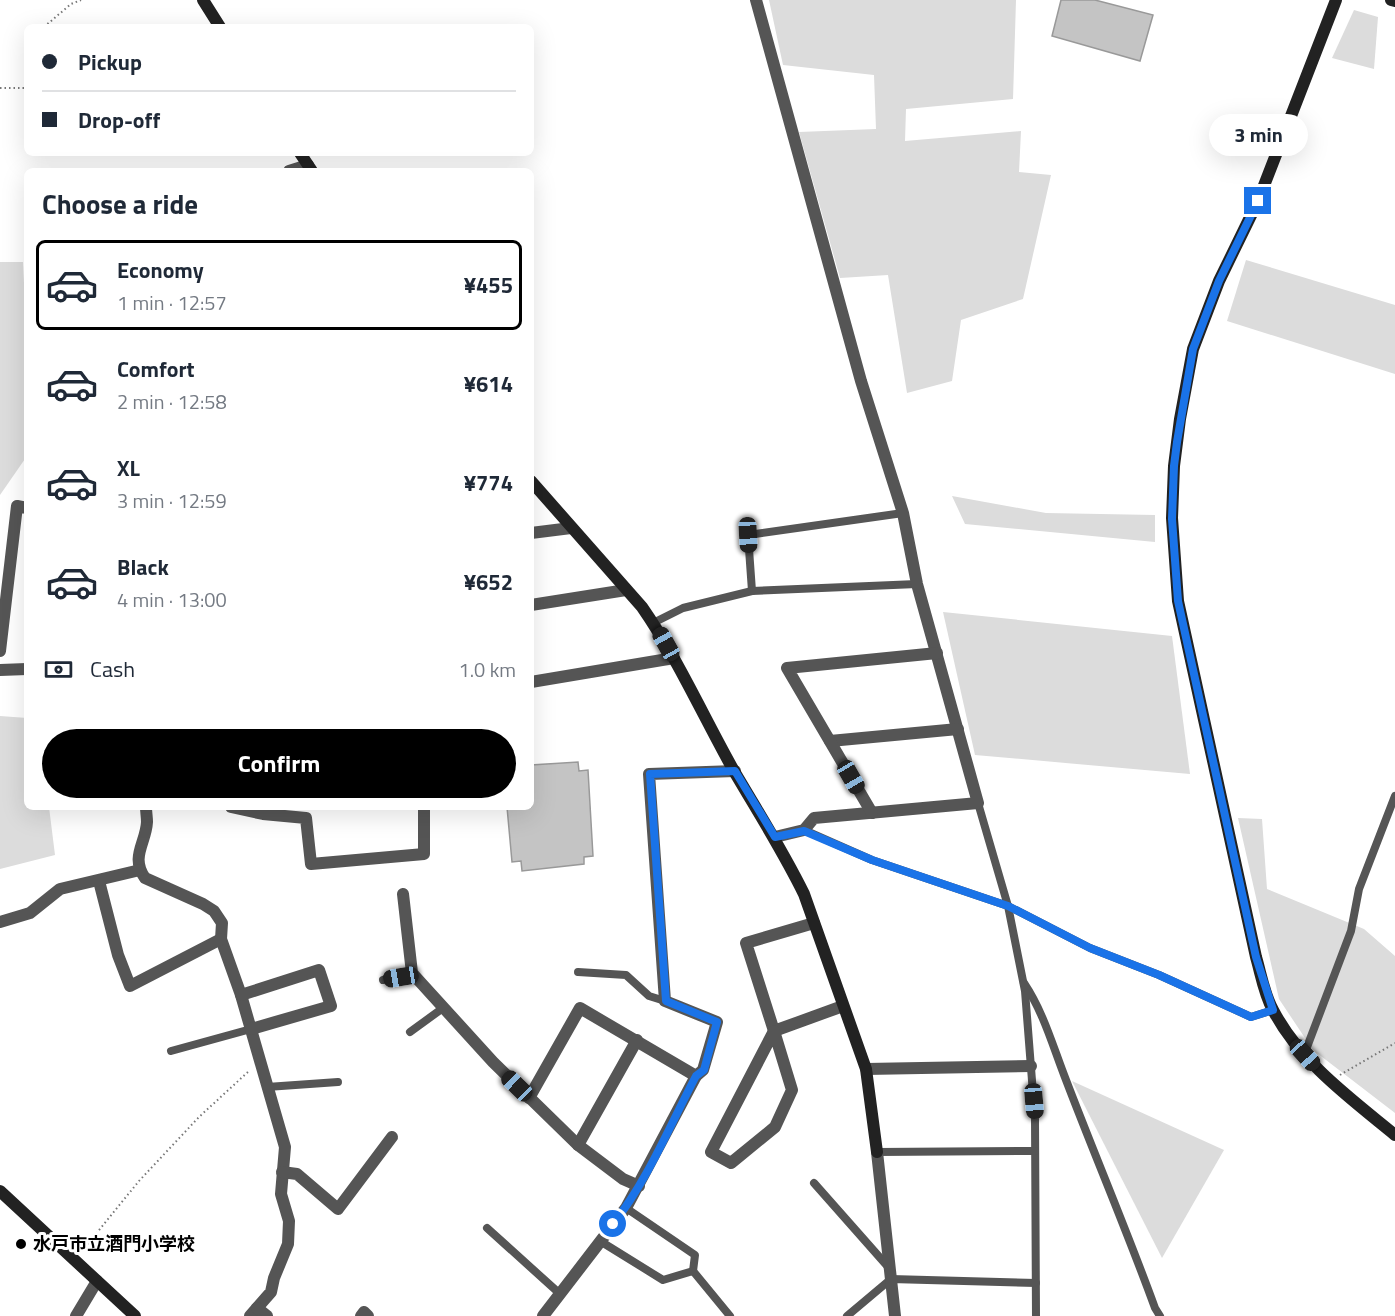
<!DOCTYPE html>
<html lang="en">
<head>
<meta charset="utf-8">
<style>
	body { margin:0; font-family:"Titillium Web","Noto Sans JP",sans-serif; background:#f2f2f3; color:#1f2937; height:100vh; display:flex; flex-direction:column; font-size:22px; white-space:nowrap }
	* { box-sizing:border-box; margin:0 }
	p { font-size:20px; color:#747a83 }
	.icon { flex:none; width:33px; height:33px; fill:none; stroke:currentColor; stroke-width:2; stroke-linecap:round; stroke-linejoin:round }
	.map { position:relative; flex:1; overflow:hidden }
	.drawer { position:absolute; left:24px; top:168px; width:510px; height:642px; display:flex; flex-direction:column; background:#fff; border-radius:9px; box-shadow:0 6px 24px #0002 }
	.drawer>* { flex:none }
	.guide { position:absolute; left:24px; top:24px; width:510px; height:132px; border-radius:9px; box-shadow:0 6px 24px #0002; display:grid; align-content:center; height:132px; padding:0 18px; background:#fff }
	.end { position:absolute; width:27px; height:27px; margin:-14px; border:8px solid #1a73e8; background:#fff; box-shadow:0 0 0 3px #fff }
	.from { border-radius:50% }
	.bubble { position:absolute; height:42px; border-radius:21px; background:#fff; box-shadow:0 6px 24px #0002; font-size:20px; font-weight:700; line-height:42px; text-align:center }
	.car { position:absolute; width:18px; height:36px; margin:-18px -9px; border-radius:8px; box-shadow:0 0 4px 2px #0007; background:linear-gradient(#222 24%,#8ab4d8 0 40%,#222 0 76%,#8ab4d8 0 86%,#222 0) }
	.guide b { display:flex; align-items:center; gap:21px; height:57px; font-size:22px }
	.guide b+b { border-top:2px solid #e0e1e3 }
	.guide i { width:15px; height:15px; background:#1f2937 }
	ul { padding:0; list-style:none }
	li { display:flex; align-items:center; gap:18px; height:90px; margin:0 12px 9px; padding:0 6px; border:3px solid transparent; border-radius:9px }
	li div { flex:1 }
	li b { display:block; font-size:22px }
	li em { font-style:normal; font-weight:700 }
	li.on { border-color:#000 }
	li>.icon { width:54px; height:54px; stroke-width:1.5 }
	h2 { padding:0 18px; font-size:27px; line-height:72px }
	.pay { display:flex; align-items:center; gap:15px; height:66px; padding:0 18px; font-size:22px }
	.pay p { margin-inline-start:auto }
	.primary-button { display:flex; gap:12px; margin-top:auto; padding:12px 18px }
	.primary-button a { flex:1; height:69px; border-radius:36px; background:#000; color:#fff; font-size:24px; font-weight:700; line-height:69px; text-align:center }
	.map>svg:first-child { display:block }
	.green { fill:#dcdcdc }
	.building { fill:#c4c4c4; stroke:#999; stroke-width:1.5 }
	.lines { fill:none; stroke-linecap:round; stroke-linejoin:round }
	.path { stroke:#777; stroke-width:2; stroke-dasharray:1.5 3; stroke-linecap:butt }
	.lane { stroke:#555; stroke-width:8 }
	.street { stroke:#555; stroke-width:12 }
	.secondary { stroke:#222; stroke-width:12 }
	.route { stroke:#1a73e8; stroke-width:8 }
	.poi-dot { fill:#000; stroke:#fff; stroke-width:2 }
	.labels { text-anchor:middle; stroke-width:6; stroke-linejoin:round; paint-order:stroke }
	.poi-label { font-size:18px; font-weight:bold; fill:#000; stroke:#fff; text-anchor:start }
</style>
</head>
<body>
<div class="map">
<svg width="1395" height="1316" viewBox="0 0 1395 1316">
	<rect width="100%" height="100%" fill="#fff"/>
	<g class="green">
		<polygon points="769,0 1016,0 1013,99 906,109 905,141 1021,131 1019,172 1051,175 1023,299 961,320 952,381 907,393 888,275 840,278 799,132 876,129 874,75 783,65"/>
		<polygon points="1354,10 1378,17 1374,69 1332,58"/>
		<polygon points="1246,260 1395,305 1395,374 1227,321"/>
		<polygon points="0,262 23,262 27,346 27,456 0,495"/>
		<polygon points="952,496 1046,513 1155,515 1155,542 965,524"/>
		<polygon points="943,612 1172,636 1190,774 975,755"/>
		<polygon points="0,716 27,718 27,807 49,807 55,855 0,869"/>
		<polygon points="1238,818 1262,819 1267,889 1364,929 1395,956 1395,1113 1313,1050 1279,999"/>
		<polygon points="1072,1081 1224,1150 1162,1258"/>
	</g>
	<g class="building">
		<polygon points="1061,0 1095,0 1153,15 1140,61 1052,36"/>
		<polygon points="578,762 579,771 588,770 593,856 584,857 584,864 522,871 521,861 512,862 507,807 531,807 531,765"/>
	</g>
	<g class="lines">
		<g class="path">
			<polyline points="44,27 71,4 81,0"/>
			<polyline points="0,88 26,88 27,84"/>
			<polyline points="1340,1075 1395,1043"/>
			<polyline points="82,1251 139,1181 199,1117 249,1071"/>
		</g>
		<g class="lane">
			<polyline points="752,591 748,535 903,513"/>
			<polyline points="653,623 683,608 752,591 917,584"/>
			<polyline points="978,803 1008,906 1025,991 1035,1119 1036,1316"/>
			<polyline points="804,830 872,860 1008,906 1090,948 1159,975 1251,1017 1273,1010"/>
			<polyline points="578,972 626,975 649,996 665,1001"/>
			<polyline points="383,980 412,973"/>
			<path d="M1024,983C1044,1013 1053,1047 1066,1080C1095,1156 1127,1231 1155,1308L1160,1316"/>
			<polyline points="410,1032 443,1008"/>
			<polyline points="171,1051 251,1029"/>
			<polyline points="1304,1055 1351,931 1359,889 1395,796"/>
			<polyline points="267,1087 338,1082"/>
			<polyline points="877,1152 1035,1151"/>
			<polyline points="814,1183 890,1269"/>
			<polyline points="626,1208 695,1255 693,1271"/>
			<polyline points="487,1228 559,1293"/>
			<polyline points="600,1241 663,1280 693,1271 730,1316"/>
			<polyline points="847,1316 891,1279 1036,1283"/>
		</g>
		<g class="street">
			<polyline points="756,0 861,381 903,513 917,584 978,803 814,818 804,830 775,837"/>
			<polyline points="289,171 308,165"/>
			<polyline points="531,533 571,528"/>
			<polyline points="531,605 626,590"/>
			<polyline points="0,651 17,506 27,508"/>
			<polyline points="0,670 27,669"/>
			<polyline points="531,682 674,658"/>
			<polyline points="830,741 958,729"/>
			<path d="M146,807C146,812 147,817 147,822C146,843 130,857 145,878L203,904L214,911L222,923L221,939L241,995L285,1147L281,1194L289,1221L288,1244L274,1278L271,1292L250,1316"/>
			<polyline points="231,807 263,814 306,818 311,864 424,854 424,807"/>
			<polyline points="872,813 787,668 937,653"/>
			<polyline points="99,881 118,955 130,986 221,939"/>
			<polyline points="403,894 412,973 493,1062 578,1145 623,1179 639,1186"/>
			<polyline points="0,922 30,913 60,889 140,870"/>
			<polyline points="814,923 746,943 774,1031 843,1006"/>
			<polyline points="241,995 319,970 331,1006 251,1029"/>
			<polygon points="774,1031 792,1090 775,1127 731,1163 711,1152"/>
			<polyline points="866,1069 1031,1066"/>
			<polyline points="696,1076 703,1070 717,1022 665,1001 649,774 735,771"/>
			<polyline points="529,1098 580,1008 696,1076 626,1208 543,1316"/>
			<polyline points="578,1145 637,1040"/>
			<polyline points="877,1152 895,1316"/>
			<polyline points="282,1172 297,1174 338,1209 392,1137"/>
			<polyline points="257,1308 267,1316"/>
			<polyline points="76,1316 97,1281"/>
			<polyline points="361,1316 364,1312 368,1316"/>
		</g>
		<g class="secondary">
			<polyline points="203,0 220,27"/>
			<path d="M1336,0L1258,201L1219,281L1193,349L1180,419L1174,466L1172,518L1178,601L1256,957C1261,974 1264,994 1273,1010C1300,1062 1350,1098 1395,1135"/>
			<polyline points="1391,0 1395,1"/>
			<polyline points="300,153 312,171"/>
			<path d="M531,481L642,607C678,659 703,716 734,771C758,812 783,851 804,894L866,1069L877,1152"/>
			<polyline points="0,1191 135,1316"/>
		</g>
	</g>
	<g class="lines">
		<path class="route" d="M613,1224C648,1180 670,1125 696,1076L704,1070L717,1022L666,1001L650,774L735,771L775,837L804,831L872,860L1008,906L1090,948L1159,975L1251,1017L1273,1010L1256,957L1178,601L1172,519L1174,466L1177,442L1193,349L1219,281L1258,201"/>
	</g>
	<circle class="poi-dot" cx="21" cy="1244" r="6"/>
	<g class="labels">
		<g class="poi-label">
			<text x="33" y="1250">水戸市立酒門小学校</text>
		</g>
	</g>
</svg>
<i class="end from" style="left:613px;top:1224px"></i>
<i class="end" style="left:1258px;top:201px"></i>
<div class="bubble" style="left:1209px;top:114px;width:99px">3 min</div>
<i class="car" style="left:748px;top:535px;rotate:177deg"></i>
<i class="car" style="left:666px;top:644px;rotate:331deg"></i>
<i class="car" style="left:851px;top:777px;rotate:150deg"></i>
<i class="car" style="left:401px;top:977px;rotate:261deg"></i>
<i class="car" style="left:1305px;top:1055px;rotate:138deg"></i>
<i class="car" style="left:517px;top:1086px;rotate:314deg"></i>
<i class="car" style="left:1034px;top:1101px;rotate:175deg"></i>
<div class="guide">
<b><i class="from"></i>Pickup</b>
<b><i></i>Drop-off</b>
</div>
<section class="drawer">
<h2>Choose a ride</h2>
<ul>
<li class="on"><svg class="icon" aria-label="car" viewBox="0 0 24 24"><path d="M5 17H2v-5l4-1 3-4h7l3 4 3 1v5h-3M9 17h6M6 11h13"/><circle cx="7" cy="17" r="2"/><circle cx="17" cy="17" r="2"/></svg><div><b>Economy</b><p>1 min · 12:57</p></div><em>¥455</em></li>
<li><svg class="icon" aria-label="car" viewBox="0 0 24 24"><path d="M5 17H2v-5l4-1 3-4h7l3 4 3 1v5h-3M9 17h6M6 11h13"/><circle cx="7" cy="17" r="2"/><circle cx="17" cy="17" r="2"/></svg><div><b>Comfort</b><p>2 min · 12:58</p></div><em>¥614</em></li>
<li><svg class="icon" aria-label="car" viewBox="0 0 24 24"><path d="M5 17H2v-5l4-1 3-4h7l3 4 3 1v5h-3M9 17h6M6 11h13"/><circle cx="7" cy="17" r="2"/><circle cx="17" cy="17" r="2"/></svg><div><b>XL</b><p>3 min · 12:59</p></div><em>¥774</em></li>
<li><svg class="icon" aria-label="car" viewBox="0 0 24 24"><path d="M5 17H2v-5l4-1 3-4h7l3 4 3 1v5h-3M9 17h6M6 11h13"/><circle cx="7" cy="17" r="2"/><circle cx="17" cy="17" r="2"/></svg><div><b>Black</b><p>4 min · 13:00</p></div><em>¥652</em></li>
</ul>
<div class="pay"><svg class="icon" aria-label="cash" viewBox="0 0 24 24"><path d="M3 7h18v10H3z"/><circle cx="12" cy="12" r="2"/></svg>Cash<p>1.0 km</p></div>
<div class="primary-button"><a>Confirm</a></div>
</section>
</div>
</body>
</html>
